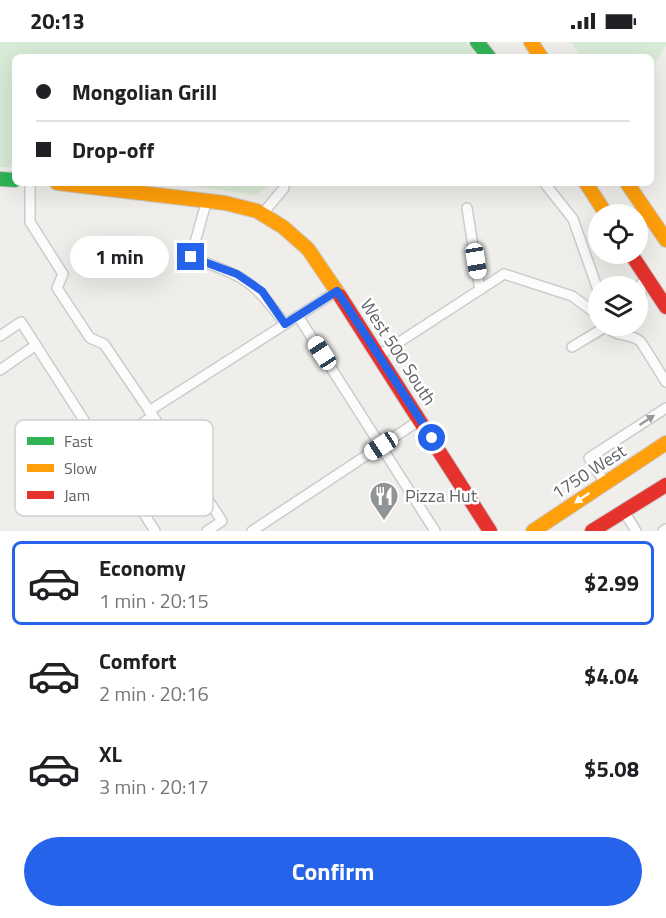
<!DOCTYPE html>
<html lang="en">
<head>
<meta charset="utf-8">
<style>
	body { margin:0; font-family:"Titillium Web",sans-serif; background:#f2f2f2; color:#202124; height:100vh; display:flex; flex-direction:column; font-size:22px; white-space:nowrap }
	* { box-sizing:border-box; margin:0 }
	p { font-size:20px; color:#757577 }
	.icon { flex:none; width:33px; height:33px; fill:none; stroke:currentColor; stroke-width:2; stroke-linecap:round; stroke-linejoin:round }
	.map { position:relative; height:489px; overflow:hidden }
	.side { display:flex; flex-direction:column; background:#fff; flex:1 }
	.side>* { flex:none }
	.top-card { position:absolute; left:12px; top:12px; width:642px; height:132px; border-radius:9px; box-shadow:0 6px 24px #0002; display:grid; align-content:center; height:132px; padding:0 24px; background:#fff }
	.controls { position:absolute; left:588px; top:162px; display:grid; gap:12px }
	.controls a { display:grid; place-items:center; width:60px; height:60px; border-radius:50%; background:#fff; box-shadow:0 6px 24px #0002; font-size:30px }
	.end { position:absolute; width:27px; height:27px; margin:-14px; border:8px solid #2563eb; background:#fff; box-shadow:0 0 0 3px #fff }
	.from { border-radius:50% }
	.bubble { position:absolute; height:42px; border-radius:21px; background:#fff; box-shadow:0 6px 24px #0002; font-size:20px; font-weight:700; line-height:42px; text-align:center }
	.car { position:absolute; width:18px; height:36px; margin:-18px -9px; border-radius:8px; box-shadow:0 0 4px 2px #0007; background:linear-gradient(#fff 24%,#345 0 40%,#fff 0 76%,#345 0 86%,#fff 0) }
	.top-card b { display:flex; align-items:center; gap:21px; height:57px; font-size:22px }
	.top-card b+b { border-top:2px solid #e0e0e0 }
	.top-card i { width:15px; height:15px; background:#202124 }
	ul { padding:10px 0 0; list-style:none }
	li { display:flex; align-items:center; gap:18px; height:84px; margin:0 12px 9px; padding:0 12px; border:3px solid transparent; border-radius:9px }
	li div { flex:1 }
	li b { display:block; font-size:22px }
	li em { font-style:normal; font-weight:700 }
	li.on { border-color:#2563eb }
	li>.icon { width:54px; height:54px; stroke-width:1.5 }
	.action { display:flex; gap:12px; margin-top:auto; padding:12px 24px }
	.action a { flex:1; height:69px; border-radius:36px; background:#2563eb; color:#fff; font-size:24px; font-weight:700; line-height:69px; text-align:center }
	.status { display:flex; justify-content:space-between; align-items:center; height:42px; padding:0 30px; background:#fff; direction:ltr }
	.status svg { height:16px; fill:currentColor }
	.map>svg:first-child { display:block }
	.green { fill:#d8ebd6 }
	.lines { fill:none; stroke-linecap:round; stroke-linejoin:round }
	.lane-casing { stroke:#cbcccc; stroke-width:12 }
	.fast-casing { stroke:#cacacb; stroke-width:16 }
	.slow-casing { stroke:#cacacb; stroke-width:16 }
	.jam-casing { stroke:#cacacb; stroke-width:16 }
	.lane { stroke:#fdfcfc; stroke-width:9 }
	.fast { stroke:#30b455; stroke-width:14 }
	.slow { stroke:#ff9f0a; stroke-width:14 }
	.jam { stroke:#e5322d; stroke-width:14 }
	.oneway { fill:#96999c }
	.oneway2 { fill:#fff }
	.route { stroke:#2563eb; stroke-width:8 }
	.labels { text-anchor:middle; stroke-width:5; stroke-linejoin:round; paint-order:stroke }
	.street-label { font-size:18px; fill:#5f6368; stroke:#fff }
	.poi-label { font-size:18px; fill:#5f6368; stroke:#fff; text-anchor:start }
	.key { fill:#fff; stroke:#cfd0d2; stroke-width:1.5 }
	.key-label { font-size:16px; fill:#5f6368 }
</style>
</head>
<body>
<div class="status"><b>20:13</b><svg viewBox="0 0 49 12"><path d="M0 12V9h3v3zM5 12V6h3v6zM10 12V3h3v9zM15 12V0h3v12zM26 1h20v11H26zM47 4h2v5h-2z"/></svg></div>
<div class="map">
<svg width="666" height="489" viewBox="0 0 666 489">
	<rect width="100%" height="100%" fill="#efeeea"/>
	<g class="green">
		<polygon points="0,0 466,0 477,15 15,15 15,125 0,125"/>
		<polygon points="571,0 666,0 666,3 651,28 651,15 580,15"/>
		<polygon points="171,141 273,141 256,153"/>
	</g>
	<g class="lines">
		<g class="lane-casing">
			<g id="lane">
				<polyline points="30,141 30,180 63,232 57,246 90,296 104,302 153,374"/>
				<polyline points="546,143 573,177 598,248"/>
				<path d="M206,161L191,215C243,235 251,235 285,282"/>
				<polyline points="467,166 480,248"/>
				<polyline points="264,170 284,146"/>
				<polyline points="638,273 641,261 641,242"/>
				<polyline points="298,274 435,489"/>
				<path d="M611,284L612,289C622,295 632,292 641,300L666,340"/>
				<polyline points="0,294 21,280 155,489"/>
				<polyline points="572,305 607,284"/>
				<polyline points="381,312 504,232 572,254 598,273"/>
				<polyline points="0,328 36,303"/>
				<polyline points="149,369 334,251"/>
				<polyline points="103,408 153,374 222,479 207,489"/>
				<polyline points="604,439 589,416 666,366"/>
				<polyline points="625,471 636,489"/>
				<polyline points="252,489 417,380"/>
				<polyline points="663,489 666,487"/>
			</g>
		</g>
		<g class="fast-casing">
			<g id="fast">
				<polyline points="477,0 489,15"/>
				<polyline points="0,137 15,138"/>
			</g>
		</g>
		<g class="slow-casing">
			<g id="slow">
				<polyline points="531,0 541,15"/>
				<polyline points="57,141 225,161 257,169 283,185 308,207 340,254"/>
				<polyline points="586,141 606,172"/>
				<polyline points="627,141 666,198"/>
				<polyline points="533,489 666,401"/>
			</g>
		</g>
		<g class="jam-casing">
			<g id="jam">
				<polyline points="631,212 666,265"/>
				<polyline points="340,254 490,489"/>
				<polyline points="592,489 666,443"/>
			</g>
		</g>
		<use href="#lane" class="lane"/>
		<use href="#fast" class="fast"/>
		<use href="#slow" class="slow"/>
		<use href="#jam" class="jam"/>
	</g>
	<defs><path id="oneway-solid" d="M-6-.8H1V-3.2L6.5 0L1 3.2V.8H-6Z" transform="scale(1.5)"/></defs>
	<use class="oneway" href="#oneway-solid" transform="translate(647 378) rotate(-33)"/>
	<use class="oneway2" href="#oneway-solid" transform="translate(582 456) rotate(146)"/>
	<g class="lines">
		<polyline class="route" points="191,215 237,232 262,249 285,282 337,249 432,396"/>
	</g>
	<defs>
		<g id="restaurant-pin" transform="scale(1.5)"><path d="M0 17L-7.5 6A9.5 9.5 0 1 1 7.5 6Z" fill="#919496" stroke="#fff"/><path d="M-5-6h1v4h1v-4h1v4h1v-4h1v5L-1.5 .5V6h-2V.5L-5-1ZM5-6V6H3V1.5H1.5Q1.5-4 5-6Z" fill="#fff"/></g>
	</defs>
	<g fill-rule="evenodd">
		<use href="#restaurant-pin" x="384" y="454"/>
	</g>
	<g class="labels">
		<g class="street-label">
			<text transform="translate(398 310) rotate(57)" y="6">West 500 South</text>
			<text transform="translate(589 430) rotate(-33)" y="6">1750 West</text>
		</g>
		<g class="poi-label">
			<text x="405" y="460">Pizza Hut</text>
		</g>
	</g>
	<rect x="15" y="378" width="198" height="96" rx="9" class="key"/>
	<rect x="27" y="395" width="27" height="8" fill="#30b455"/>
	<rect x="27" y="422" width="27" height="8" fill="#ff9f0a"/>
	<rect x="27" y="449" width="27" height="8" fill="#e5322d"/>
	<g class="key-label">
		<text x="64" y="405">Fast</text>
		<text x="64" y="432">Slow</text>
		<text x="64" y="459">Jam</text>
	</g>
</svg>
<div class="controls">
<a><svg class="icon" aria-label="locate" viewBox="0 0 24 24"><circle cx="12" cy="12" r="6"/><path d="M12 2v4M12 18v4M2 12h4M18 12h4"/></svg></a>
<a><svg class="icon" aria-label="layers" viewBox="0 0 24 24"><path d="M12 4l9 5-9 5-9-5zM3 14l9 5 9-5"/></svg></a>
</div>
<i class="end from" style="left:432px;top:396px"></i>
<i class="end" style="left:191px;top:215px"></i>
<div class="bubble" style="left:70px;top:194px;width:99px">1 min</div>
<i class="car" style="left:476px;top:219px;rotate:171deg"></i>
<i class="car" style="left:322px;top:311px;rotate:327deg"></i>
<i class="car" style="left:381px;top:404px;rotate:237deg"></i>
<div class="top-card">
<b><i class="from"></i>Mongolian Grill</b>
<b><i></i>Drop-off</b>
</div>
</div>
<section class="side">
<ul>
<li class="on"><svg class="icon" aria-label="car" viewBox="0 0 24 24"><path d="M5 17H2v-5l4-1 3-4h7l3 4 3 1v5h-3M9 17h6M6 11h13"/><circle cx="7" cy="17" r="2"/><circle cx="17" cy="17" r="2"/></svg><div><b>Economy</b><p>1 min · 20:15</p></div><em>$2.99</em></li>
<li><svg class="icon" aria-label="car" viewBox="0 0 24 24"><path d="M5 17H2v-5l4-1 3-4h7l3 4 3 1v5h-3M9 17h6M6 11h13"/><circle cx="7" cy="17" r="2"/><circle cx="17" cy="17" r="2"/></svg><div><b>Comfort</b><p>2 min · 20:16</p></div><em>$4.04</em></li>
<li><svg class="icon" aria-label="car" viewBox="0 0 24 24"><path d="M5 17H2v-5l4-1 3-4h7l3 4 3 1v5h-3M9 17h6M6 11h13"/><circle cx="7" cy="17" r="2"/><circle cx="17" cy="17" r="2"/></svg><div><b>XL</b><p>3 min · 20:17</p></div><em>$5.08</em></li>
</ul>
<div class="action"><a>Confirm</a></div>
</section>
</body>
</html>
